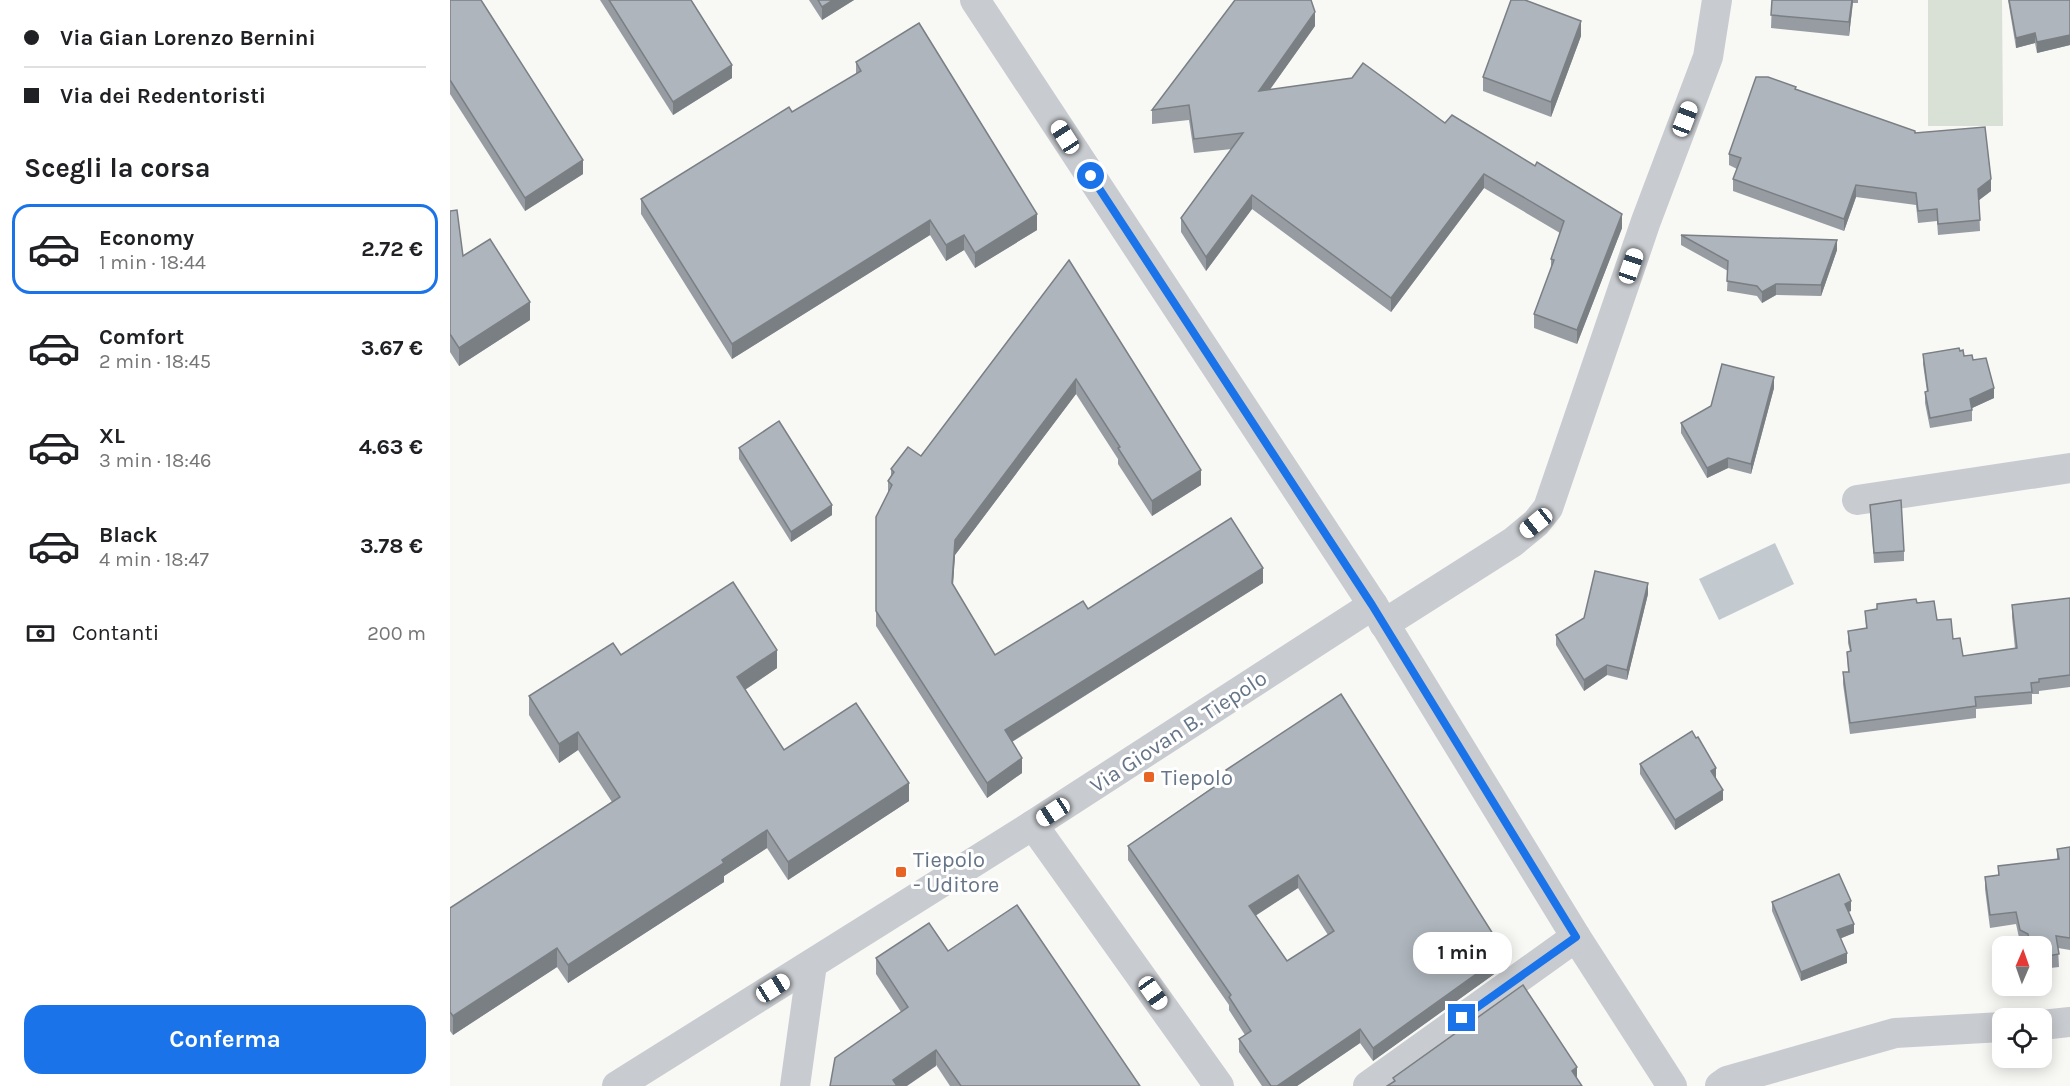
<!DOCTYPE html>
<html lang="it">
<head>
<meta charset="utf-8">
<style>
	body { margin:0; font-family:Karla,sans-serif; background:#f2f2f2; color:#202124; height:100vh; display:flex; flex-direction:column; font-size:22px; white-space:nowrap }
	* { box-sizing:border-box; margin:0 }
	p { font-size:20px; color:#757577 }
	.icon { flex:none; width:33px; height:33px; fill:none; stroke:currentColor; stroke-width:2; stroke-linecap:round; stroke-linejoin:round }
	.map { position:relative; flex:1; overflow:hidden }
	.details { display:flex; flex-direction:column; background:#fff; width:450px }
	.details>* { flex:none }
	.banner { display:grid; align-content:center; height:132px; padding:0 24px; background:#fff }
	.needle { width:39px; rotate:2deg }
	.fabs { position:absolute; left:1542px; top:936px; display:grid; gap:12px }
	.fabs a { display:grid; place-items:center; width:60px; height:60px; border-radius:12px; background:#fff; box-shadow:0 3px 15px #0003; font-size:30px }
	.end { position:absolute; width:27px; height:27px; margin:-14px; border:8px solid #1a73e8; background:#fff; box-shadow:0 0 0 3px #fff }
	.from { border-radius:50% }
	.bubble { position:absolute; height:42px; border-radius:18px; background:#fff; box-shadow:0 3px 15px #0003; font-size:20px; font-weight:700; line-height:42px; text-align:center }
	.car { position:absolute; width:18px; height:36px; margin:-18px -9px; border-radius:8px; box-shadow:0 0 4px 2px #0007; background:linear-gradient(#fff 24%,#345 0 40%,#fff 0 76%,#345 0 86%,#fff 0) }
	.banner b { display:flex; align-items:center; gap:21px; height:57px; font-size:22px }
	.banner b+b { border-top:2px solid #e0e0e0 }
	.banner i { width:15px; height:15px; background:#202124 }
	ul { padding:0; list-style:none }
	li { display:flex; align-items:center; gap:18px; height:90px; margin:0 12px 9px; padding:0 12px; border:3px solid transparent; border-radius:18px }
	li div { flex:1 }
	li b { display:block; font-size:22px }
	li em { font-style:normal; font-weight:700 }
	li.on { border-color:#1a73e8 }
	li>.icon { width:54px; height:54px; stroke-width:1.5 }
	h2 { padding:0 24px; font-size:27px; line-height:72px }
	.pay { display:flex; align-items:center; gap:15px; height:66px; padding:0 24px; font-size:22px }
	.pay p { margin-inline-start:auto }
	.action { display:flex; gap:12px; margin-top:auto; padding:12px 24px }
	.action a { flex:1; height:69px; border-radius:18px; background:#1a73e8; color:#fff; font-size:24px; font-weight:700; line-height:69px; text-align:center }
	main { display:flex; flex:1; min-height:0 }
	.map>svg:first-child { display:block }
	.green { fill:#d9e0d6 }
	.water { fill:#c2cad0 }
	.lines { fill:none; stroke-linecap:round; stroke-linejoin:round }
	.minor { stroke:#c8cbcf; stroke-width:30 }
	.wall { fill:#969ca2; fill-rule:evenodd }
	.shaded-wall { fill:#7a7f84 }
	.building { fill:#aeb5bc; stroke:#7a7f84; stroke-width:1.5; fill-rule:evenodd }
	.route { stroke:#1a73e8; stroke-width:8 }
	.poi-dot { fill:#e86425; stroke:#fff; stroke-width:2 }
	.labels { text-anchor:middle; stroke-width:6; stroke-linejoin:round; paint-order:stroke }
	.street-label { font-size:22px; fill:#667587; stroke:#fff }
	.poi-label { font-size:22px; fill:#667587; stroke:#fff; text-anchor:start }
</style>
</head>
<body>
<main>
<section class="details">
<div class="banner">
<b><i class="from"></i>Via Gian Lorenzo Bernini</b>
<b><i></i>Via dei Redentoristi</b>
</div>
<h2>Scegli la corsa</h2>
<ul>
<li class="on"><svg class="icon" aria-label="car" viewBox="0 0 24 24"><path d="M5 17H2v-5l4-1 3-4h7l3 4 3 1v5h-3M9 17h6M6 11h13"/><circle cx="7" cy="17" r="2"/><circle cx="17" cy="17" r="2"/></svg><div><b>Economy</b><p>1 min · 18:44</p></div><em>2.72 €</em></li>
<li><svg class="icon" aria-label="car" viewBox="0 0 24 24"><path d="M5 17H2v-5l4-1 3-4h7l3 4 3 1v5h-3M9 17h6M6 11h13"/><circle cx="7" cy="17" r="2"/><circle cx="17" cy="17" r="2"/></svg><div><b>Comfort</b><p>2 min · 18:45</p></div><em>3.67 €</em></li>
<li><svg class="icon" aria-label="car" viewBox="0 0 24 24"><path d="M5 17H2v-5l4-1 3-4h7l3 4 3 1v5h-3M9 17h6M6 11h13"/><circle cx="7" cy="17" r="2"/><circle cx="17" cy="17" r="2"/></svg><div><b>XL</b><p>3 min · 18:46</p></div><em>4.63 €</em></li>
<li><svg class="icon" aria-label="car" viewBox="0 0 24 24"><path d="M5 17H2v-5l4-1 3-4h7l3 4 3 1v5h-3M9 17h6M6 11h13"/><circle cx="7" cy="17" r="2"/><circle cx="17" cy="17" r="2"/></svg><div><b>Black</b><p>4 min · 18:47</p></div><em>3.78 €</em></li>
</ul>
<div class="pay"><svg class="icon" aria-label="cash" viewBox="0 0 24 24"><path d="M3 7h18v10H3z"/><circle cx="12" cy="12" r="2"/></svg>Contanti<p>200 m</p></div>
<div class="action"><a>Conferma</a></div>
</section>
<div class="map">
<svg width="1620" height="1086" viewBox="0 0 1620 1086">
	<rect width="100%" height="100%" fill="#f8f8f5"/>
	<polygon class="green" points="1478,0 1552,0 1553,126 1478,126"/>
	<polygon class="water" points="1325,543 1344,584 1269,620 1249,579"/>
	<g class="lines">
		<g class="minor">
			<polyline points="525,0 923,605 1126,937 1222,1086"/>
			<polyline points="1407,500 1620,468"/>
			<polyline points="934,624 1063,542 1086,523 1098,508 1196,221 1258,57 1267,0"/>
			<polyline points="583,825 769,1086"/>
			<polyline points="1592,1025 1620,1022"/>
			<polyline points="167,1086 583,825 923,605"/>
			<polyline points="345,1086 362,964"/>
			<polyline points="918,1086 1126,937"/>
			<polyline points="1270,1086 1277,1081 1445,1033 1552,1027"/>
		</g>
	</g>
	<g class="wall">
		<polygon points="0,0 133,174 75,211 0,94"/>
		<polygon points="150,0 241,0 282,78 223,115"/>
		<polygon points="359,0 404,0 372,20"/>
		<polygon points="1322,0 1408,0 1408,3 1403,3 1399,36 1321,28"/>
		<polygon points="1558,0 1620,0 1620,45 1587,53 1585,43 1566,48"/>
		<polygon points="865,26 820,89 995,123 1172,228 1127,344 1084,328 1084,314 1101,268 1101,259 1110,233 1034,188 941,312 802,209 756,271 731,232 731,218 782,149 744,153 739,120 702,124 702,110"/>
		<polygon points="1131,36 1101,117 1033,91 1033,77"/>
		<polygon points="406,62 587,230 525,268 514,250 496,261 480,235 282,359 191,214 191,199 342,112 406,74"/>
		<polygon points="1346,89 1465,133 1541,191 1529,200 1530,231 1488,235 1487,221 1468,223 1466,205 1406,197 1394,231 1283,191 1283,179 1287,169 1279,165 1279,154"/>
		<polygon points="0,211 13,256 80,320 9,366 0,352"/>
		<polygon points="1231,235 1387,250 1371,296 1326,295 1312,303 1307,296 1277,291 1278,271 1231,245"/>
		<polygon points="619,260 751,485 702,516 668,464 668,459 626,394 505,555 503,585 545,655 638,609 813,583 562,742 572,773 537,798 426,626 426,517 438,493 438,481 441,476 441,469 471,456"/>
		<polygon points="1510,351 1514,356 1523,360 1544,398 1522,408 1522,421 1480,428 1475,403 1475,392 1477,392 1473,364 1473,354"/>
		<polygon points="1324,388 1301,474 1278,468 1257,478 1231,433 1231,423"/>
		<polygon points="289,448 382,515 341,542 289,459"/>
		<polygon points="1420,505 1454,551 1454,561 1424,563"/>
		<polygon points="1198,594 1177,680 1157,675 1134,691 1106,645 1106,635"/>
		<polygon points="1620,598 1620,687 1589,691 1589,694 1582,694 1582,704 1526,709 1526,718 1400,734 1393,684 1393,672 1398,672 1397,652 1400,651 1398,643 1398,631 1416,629 1415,611 1467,603 1487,620 1503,639 1513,656 1565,649 1562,617 1562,605"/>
		<polygon points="171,655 327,668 295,690 334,750 459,801 338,880 317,848 274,876 274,882 118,983 107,967 3,1035 0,1031 0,908 162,802 128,750 109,763 79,715 79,696"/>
		<polygon points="1190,764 1266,778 1273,800 1225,830 1190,774"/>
		<path d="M776,770L1043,938L1054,967L923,1061L910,1043L847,1086H812L789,1052V1039L795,1035L779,1010V1005L678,860V846L776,778ZM848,888L878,935L837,961L805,915Z"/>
		<polygon points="1620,847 1620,950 1608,948 1609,967 1592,969 1592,946 1578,946 1570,942 1566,924 1540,928 1535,889 1535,877 1548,875 1548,866 1607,859 1607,849"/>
		<polygon points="1322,902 1401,911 1398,912 1404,933 1390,938 1397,963 1351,981 1322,911"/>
		<polygon points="498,951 690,1086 500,1086 426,974 426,958"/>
	</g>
	<g class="shaded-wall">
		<polygon points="383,0 404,0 372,20 372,7"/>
		<polygon points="1402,0 1403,0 1399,36 1399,22"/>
		<polygon points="865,12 865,26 809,105 809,91"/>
		<polygon points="1131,21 1131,36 1101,117 1101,102"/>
		<polygon points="1585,33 1585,43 1566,48 1566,38"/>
		<polygon points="1620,35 1620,45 1587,53 1587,42"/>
		<polygon points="282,65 282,78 223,115 223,102"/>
		<polygon points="133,160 133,174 75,211 75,198"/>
		<polygon points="1034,174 1034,188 941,312 941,298"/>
		<polygon points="1541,179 1541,191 1528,201 1528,189"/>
		<polygon points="1406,185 1406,197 1394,231 1394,219"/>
		<polygon points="802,195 802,209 756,271 756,257"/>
		<polygon points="587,214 587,230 525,268 525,253"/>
		<polygon points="1172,214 1172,228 1127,344 1127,330"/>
		<polygon points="480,220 480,235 282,359 282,344"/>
		<polygon points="514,235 514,250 496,261 496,245"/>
		<polygon points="1387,240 1387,250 1371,296 1371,285"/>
		<polygon points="1326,284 1326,295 1312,303 1312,292"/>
		<polygon points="80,302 80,320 9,366 9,348"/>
		<polygon points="1324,377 1324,388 1301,474 1301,464"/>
		<polygon points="626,379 626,394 505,555 502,598 502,583 505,540"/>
		<polygon points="1544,388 1544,398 1520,409 1520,399"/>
		<polygon points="1278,458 1278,468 1257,478 1257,468"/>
		<polygon points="751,470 751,485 702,516 702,501"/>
		<polygon points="382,505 382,515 341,542 341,532"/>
		<polygon points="813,568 813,583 555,746 555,730"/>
		<polygon points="1198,583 1198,594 1177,680 1177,670"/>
		<polygon points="327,650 327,668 287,695 287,677"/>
		<polygon points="1157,665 1157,675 1134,691 1134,680"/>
		<polygon points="128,732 128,750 109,763 109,744"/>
		<polygon points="572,758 572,773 537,798 537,783"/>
		<polygon points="1266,768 1266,778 1261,781 1261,771"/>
		<polygon points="459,783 459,801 338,880 338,862"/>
		<polygon points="1273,790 1273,800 1225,830 1225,820"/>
		<polygon points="317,830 317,848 274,876 274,882 118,983 118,965 272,860"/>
		<polygon points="848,875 848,888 799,920 799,906"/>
		<polygon points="1401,901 1401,911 1395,913 1395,904"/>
		<polygon points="1404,924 1404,933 1387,940 1387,930"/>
		<polygon points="107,948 107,967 3,1035 3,1016"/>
		<polygon points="1397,953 1397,963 1351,981 1351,972"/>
		<polygon points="1054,954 1054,967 923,1061 923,1048"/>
		<polygon points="910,1029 910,1043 847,1086 827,1086"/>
		<polygon points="486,1050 486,1066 457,1086 443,1086 443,1080"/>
		<polygon points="1127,1067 1127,1079 1122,1071"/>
	</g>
	<g class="building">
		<polygon points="0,0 31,0 133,160 75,198 0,80"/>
		<polygon points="159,0 241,0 282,65 223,102"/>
		<polygon points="368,0 383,0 372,7"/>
		<polygon points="785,0 861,0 865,12 809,91 902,78 913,63 995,123 1002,115 1085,166 1087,162 1172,214 1127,330 1084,314 1104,260 1101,259 1114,221 1034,174 941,298 802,195 756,257 731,218 793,133 744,139 739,105 702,110"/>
		<polygon points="1061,0 1075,0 1131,21 1101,102 1033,77"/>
		<polygon points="1322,0 1402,0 1399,22 1321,15"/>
		<polygon points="1559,0 1620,0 1620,35 1587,42 1585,33 1566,38"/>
		<polygon points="469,23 587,214 525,253 514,235 496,245 480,220 282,344 191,199 339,107 342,112 411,71 406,62"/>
		<polygon points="1306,77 1318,77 1346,87 1345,89 1465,131 1465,133 1535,127 1541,179 1528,189 1530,220 1488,224 1487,209 1468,211 1466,193 1406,185 1394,219 1283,179 1291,158 1279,154"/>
		<polygon points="7,210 13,256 40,239 80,302 9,348 0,334 0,211"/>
		<polygon points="1231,235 1387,240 1371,285 1326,284 1312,292 1307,286 1277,281 1278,261"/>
		<polygon points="619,260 751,470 702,501 668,448 670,447 626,379 505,540 502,583 545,655 633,601 638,609 781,518 813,568 555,730 572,758 537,783 426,611 426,517 442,485 438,481 444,472 441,469 458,447 471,456"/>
		<polygon points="1509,348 1510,351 1513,350 1514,356 1522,355 1523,360 1536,358 1544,388 1520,399 1522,410 1480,418 1475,392 1478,391 1473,354"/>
		<polygon points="1272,364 1324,377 1301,464 1278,458 1257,468 1231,423 1261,406"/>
		<polygon points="329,421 382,505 341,532 289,448"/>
		<polygon points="1451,500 1454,551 1424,553 1420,505"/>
		<polygon points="1145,571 1198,583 1177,670 1157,665 1134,680 1106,635 1134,618"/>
		<polygon points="283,582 327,650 287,677 334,750 406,703 459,783 338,862 317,830 272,860 274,863 118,965 107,948 3,1016 0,1012 0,908 170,797 128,732 109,744 79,696 163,643 171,655"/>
		<polygon points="1620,598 1620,675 1589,679 1589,682 1581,683 1582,692 1525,697 1526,706 1400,723 1393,672 1399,672 1397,652 1401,651 1398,631 1417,628 1415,611 1427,609 1427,604 1458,600 1466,599 1467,603 1484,601 1487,620 1501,619 1503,639 1510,638 1513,656 1567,648 1562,605"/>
		<path d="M891,694L1043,934L1041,935L1054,954L923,1048L910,1029L827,1086H821L789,1039L801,1031L779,997L781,995L678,846L780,776L776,770ZM848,875L884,931L837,961L799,906Z"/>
		<polygon points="1242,731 1246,738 1248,737 1266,768 1261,771 1273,790 1225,820 1190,764"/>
		<polygon points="1620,847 1620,938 1606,936 1609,954 1592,957 1592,946 1580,946 1578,934 1570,930 1566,912 1540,915 1535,877 1549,875 1548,866 1609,859 1607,849"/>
		<polygon points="1389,874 1401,901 1395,904 1404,924 1387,930 1397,953 1351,972 1322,902"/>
		<polygon points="567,905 690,1086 511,1086 486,1050 443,1080 447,1086 380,1086 385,1058 458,1007 426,958 479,923 498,951"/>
		<polygon points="1073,985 1127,1067 1122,1071 1132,1086 937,1086 945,1081 943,1078"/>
	</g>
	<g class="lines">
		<polyline class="route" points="641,176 922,605 1126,937 1012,1018"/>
	</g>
	<g class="poi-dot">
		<rect x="693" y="771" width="12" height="12" rx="3"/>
		<rect x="445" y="866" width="12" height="12" rx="3"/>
	</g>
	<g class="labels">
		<g class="street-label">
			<text transform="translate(728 731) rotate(-33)" y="8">Via Giovan B. Tiepolo</text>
		</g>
		<g class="poi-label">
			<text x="711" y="785">Tiepolo</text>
			<text x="463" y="867">Tiepolo<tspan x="463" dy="25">- Uditore</tspan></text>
		</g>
	</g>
</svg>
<div class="fabs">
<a><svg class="needle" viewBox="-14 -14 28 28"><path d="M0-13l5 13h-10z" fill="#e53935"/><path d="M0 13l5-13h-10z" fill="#757577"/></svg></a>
<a><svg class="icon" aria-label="locate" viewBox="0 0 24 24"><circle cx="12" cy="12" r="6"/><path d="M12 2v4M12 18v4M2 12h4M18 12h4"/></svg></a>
</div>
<i class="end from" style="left:641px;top:176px"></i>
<i class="end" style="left:1012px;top:1018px"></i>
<div class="bubble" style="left:963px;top:932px;width:99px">1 min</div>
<i class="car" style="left:1235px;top:119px;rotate:21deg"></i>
<i class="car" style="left:615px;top:137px;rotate:327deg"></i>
<i class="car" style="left:1181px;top:266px;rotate:19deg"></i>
<i class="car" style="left:1086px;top:523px;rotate:231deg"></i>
<i class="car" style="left:603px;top:812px;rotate:237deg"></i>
<i class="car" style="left:323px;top:988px;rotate:58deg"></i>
<i class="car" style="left:703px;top:993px;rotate:145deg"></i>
</div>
</main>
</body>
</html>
